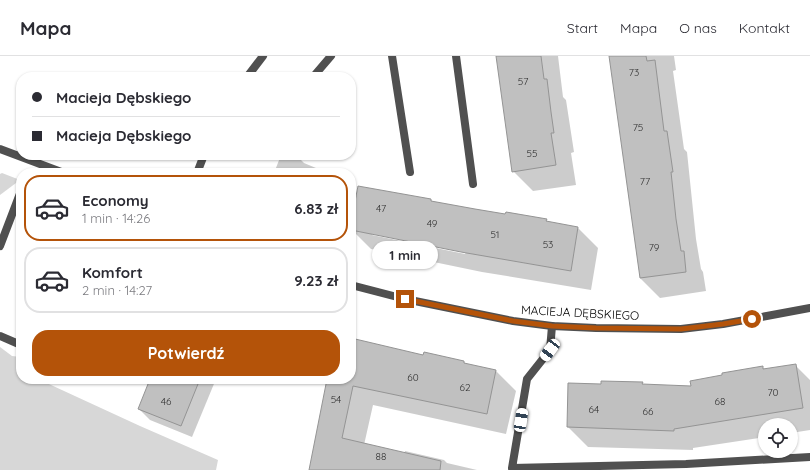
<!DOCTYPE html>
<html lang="pl">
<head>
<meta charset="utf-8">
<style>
	body { margin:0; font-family:Quicksand,sans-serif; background:#f7f7f7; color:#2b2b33; height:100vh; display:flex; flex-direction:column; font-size:15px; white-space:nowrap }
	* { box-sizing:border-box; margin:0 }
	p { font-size:13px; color:#7c7c81 }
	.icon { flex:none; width:22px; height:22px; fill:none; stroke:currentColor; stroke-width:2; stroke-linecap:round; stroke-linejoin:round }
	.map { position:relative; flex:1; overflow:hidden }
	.drawer { position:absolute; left:16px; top:112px; width:340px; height:216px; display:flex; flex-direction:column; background:#fff; border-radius:16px; box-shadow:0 1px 3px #0004 }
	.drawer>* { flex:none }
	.top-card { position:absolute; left:16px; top:16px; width:340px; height:88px; border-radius:16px; box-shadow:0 1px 3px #0004; display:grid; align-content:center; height:88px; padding:0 16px; background:#fff }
	.buttons { position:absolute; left:758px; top:362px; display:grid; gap:8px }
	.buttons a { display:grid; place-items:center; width:40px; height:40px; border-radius:50%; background:#fff; box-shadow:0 1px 3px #0004; font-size:20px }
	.end { position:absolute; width:18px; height:18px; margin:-9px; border:5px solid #b45309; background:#fff; box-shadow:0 0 0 2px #fff }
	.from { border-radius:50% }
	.bubble { position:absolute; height:28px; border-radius:14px; background:#fff; box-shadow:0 1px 3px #0004; font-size:13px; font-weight:800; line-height:28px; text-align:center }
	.car { position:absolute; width:12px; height:24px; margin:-12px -6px; border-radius:5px; box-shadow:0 0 3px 1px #0007; background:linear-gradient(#fff 24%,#345 0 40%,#fff 0 76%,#345 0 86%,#fff 0) }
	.top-card b { display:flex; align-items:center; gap:14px; height:38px; font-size:15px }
	.top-card b+b { border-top:1px solid #e1e1e2 }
	.top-card i { width:10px; height:10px; background:#2b2b33 }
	ul { padding:7px 0 0; list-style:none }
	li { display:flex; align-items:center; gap:12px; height:66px; margin:0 8px 6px; padding:0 8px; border:2px solid #e1e1e2; border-radius:16px }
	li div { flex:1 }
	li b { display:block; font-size:15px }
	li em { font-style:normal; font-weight:800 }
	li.on { border-color:#b45309 }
	li>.icon { width:36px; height:36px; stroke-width:1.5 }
	.button { display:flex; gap:8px; margin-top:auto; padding:8px 16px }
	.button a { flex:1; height:46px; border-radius:16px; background:#b45309; color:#fff; font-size:16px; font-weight:800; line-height:46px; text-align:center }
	header { display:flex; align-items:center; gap:24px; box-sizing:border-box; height:56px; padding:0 20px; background:#fff; border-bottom:1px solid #e1e1e2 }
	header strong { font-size:19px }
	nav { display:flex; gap:22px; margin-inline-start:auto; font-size:14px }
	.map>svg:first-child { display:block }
	.green { fill:#d7d7d7 }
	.shadow { fill:#0003; fill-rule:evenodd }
	.building { fill:#c0c0c0; stroke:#949494 }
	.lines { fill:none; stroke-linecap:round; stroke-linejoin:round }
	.service { stroke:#505050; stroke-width:8 }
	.minor { stroke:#505050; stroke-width:8 }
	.route { stroke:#b45309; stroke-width:5 }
	.labels { text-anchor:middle; stroke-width:3; stroke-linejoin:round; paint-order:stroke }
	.number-label { font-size:10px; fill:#303030 }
	.street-label { font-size:12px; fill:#000; stroke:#fff }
</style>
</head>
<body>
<header>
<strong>Mapa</strong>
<nav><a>Start</a><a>Mapa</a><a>O nas</a><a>Kontakt</a></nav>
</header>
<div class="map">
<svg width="810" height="414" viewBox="0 0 810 414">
	<rect width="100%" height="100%" fill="#fff"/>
	<g class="green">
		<polygon points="2,117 20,124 0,139 0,118"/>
		<polygon points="0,291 12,300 21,301 21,323 38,323 140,370 218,404 216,414 0,414"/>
	</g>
	<g class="shadow">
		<polygon points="497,0 558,0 563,41 566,44 574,96 571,97 576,129 533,135 513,115"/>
		<polygon points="610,0 674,0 676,14 673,15 684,93 687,96 696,183 701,213 703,216 706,235 660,242 640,222"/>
		<polygon points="281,99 290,99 300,103 304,107 328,117 274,117"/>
		<path d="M431,144L433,146L506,159L546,164L549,167L578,172L598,192L591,234L482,216L371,193L351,173V171ZM372,177L466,196L465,198L372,179Z"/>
		<polygon points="351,283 424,300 464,306 466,309 496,315 516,335 506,378 373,349 364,389 404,398 405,395 444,404 447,407 477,414 310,414 328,323 351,323"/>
		<polygon points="795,309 810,324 810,374 791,377 791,369 765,369 765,381 693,392 693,394 588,391 568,371 602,329 642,327 644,329 692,331 763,312 765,314"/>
		<polygon points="151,323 216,323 192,381 150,364 139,353"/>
	</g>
	<g class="building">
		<polygon points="496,0 541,0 544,23 547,23 551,56 554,77 551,77 556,109 512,116"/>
		<polygon points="609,0 646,0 647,5 655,4 664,75 667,75 673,116 671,116 676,163 681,195 684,195 686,216 640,222"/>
		<polygon points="358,130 431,143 431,145 475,153 505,158 506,156 547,163 546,165 578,171 571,215 461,196 351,174 351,166"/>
		<polygon points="351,282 423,299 424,296 464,305 464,307 496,314 487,358 353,330 342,382 441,405 440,414 309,414 327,323 351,323"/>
		<polygon points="796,308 803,352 674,373 674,375 567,371 568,327 601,328 601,325 643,326 642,328 691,330 690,325 722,319 722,317 763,310 763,313"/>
		<polygon points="150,323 200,323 181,370 138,353"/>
	</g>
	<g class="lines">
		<g class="service">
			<polyline points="0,190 21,135"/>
			<polyline points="0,280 21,289"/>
		</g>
		<g class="minor">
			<polyline points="392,0 410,116"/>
			<polyline points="456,0 473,128"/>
			<polyline points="247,21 263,0"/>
			<polyline points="313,21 331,0"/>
			<polyline points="0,93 64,117"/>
			<polyline points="197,117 204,99"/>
			<polyline points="351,229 405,243 513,265 552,270 596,272 681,273 723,268 810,252"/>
			<polyline points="552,270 550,294 527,323 512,412 686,408 810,401"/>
		</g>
	</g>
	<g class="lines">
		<polyline class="route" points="405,243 513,265 552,270 596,272 681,273 723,268 752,263"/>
	</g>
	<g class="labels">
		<g class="number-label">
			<text x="634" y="20">73</text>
			<text x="523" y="29">57</text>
			<text x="638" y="75">75</text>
			<text x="532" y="101">55</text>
			<text x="645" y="129">77</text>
			<text x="381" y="156">47</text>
			<text x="432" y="171">49</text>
			<text x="495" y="182">51</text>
			<text x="548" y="192">53</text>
			<text x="654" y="195">79</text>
			<text x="413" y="325">60</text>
			<text x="465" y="335">62</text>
			<text x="773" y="340">70</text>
			<text x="336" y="347">54</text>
			<text x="166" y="349">46</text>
			<text x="720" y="349">68</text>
			<text x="594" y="357">64</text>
			<text x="648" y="359">66</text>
			<text x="381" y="404">88</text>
		</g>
		<g class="street-label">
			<text transform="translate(580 257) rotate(3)" y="4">MACIEJA DĘBSKIEGO</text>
		</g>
	</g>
</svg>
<div class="buttons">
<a><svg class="icon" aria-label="locate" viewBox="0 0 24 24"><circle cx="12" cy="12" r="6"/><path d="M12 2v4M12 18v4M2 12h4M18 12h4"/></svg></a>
</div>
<i class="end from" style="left:752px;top:263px"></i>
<i class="end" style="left:405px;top:243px"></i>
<div class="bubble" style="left:372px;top:185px;width:66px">1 min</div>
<i class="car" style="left:550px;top:294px;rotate:217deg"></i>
<i class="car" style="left:521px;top:364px;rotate:9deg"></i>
<div class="top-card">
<b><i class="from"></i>Macieja Dębskiego</b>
<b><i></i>Macieja Dębskiego</b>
</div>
<section class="drawer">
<ul>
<li class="on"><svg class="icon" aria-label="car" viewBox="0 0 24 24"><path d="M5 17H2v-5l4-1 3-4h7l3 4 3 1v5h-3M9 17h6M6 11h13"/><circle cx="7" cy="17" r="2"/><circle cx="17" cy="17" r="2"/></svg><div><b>Economy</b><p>1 min · 14:26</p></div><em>6.83 zł</em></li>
<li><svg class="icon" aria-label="car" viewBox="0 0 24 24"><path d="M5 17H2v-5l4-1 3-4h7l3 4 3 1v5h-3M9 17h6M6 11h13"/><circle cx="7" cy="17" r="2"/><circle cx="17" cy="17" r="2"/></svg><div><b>Komfort</b><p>2 min · 14:27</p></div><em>9.23 zł</em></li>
</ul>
<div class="button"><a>Potwierdź</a></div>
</section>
</div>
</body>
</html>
